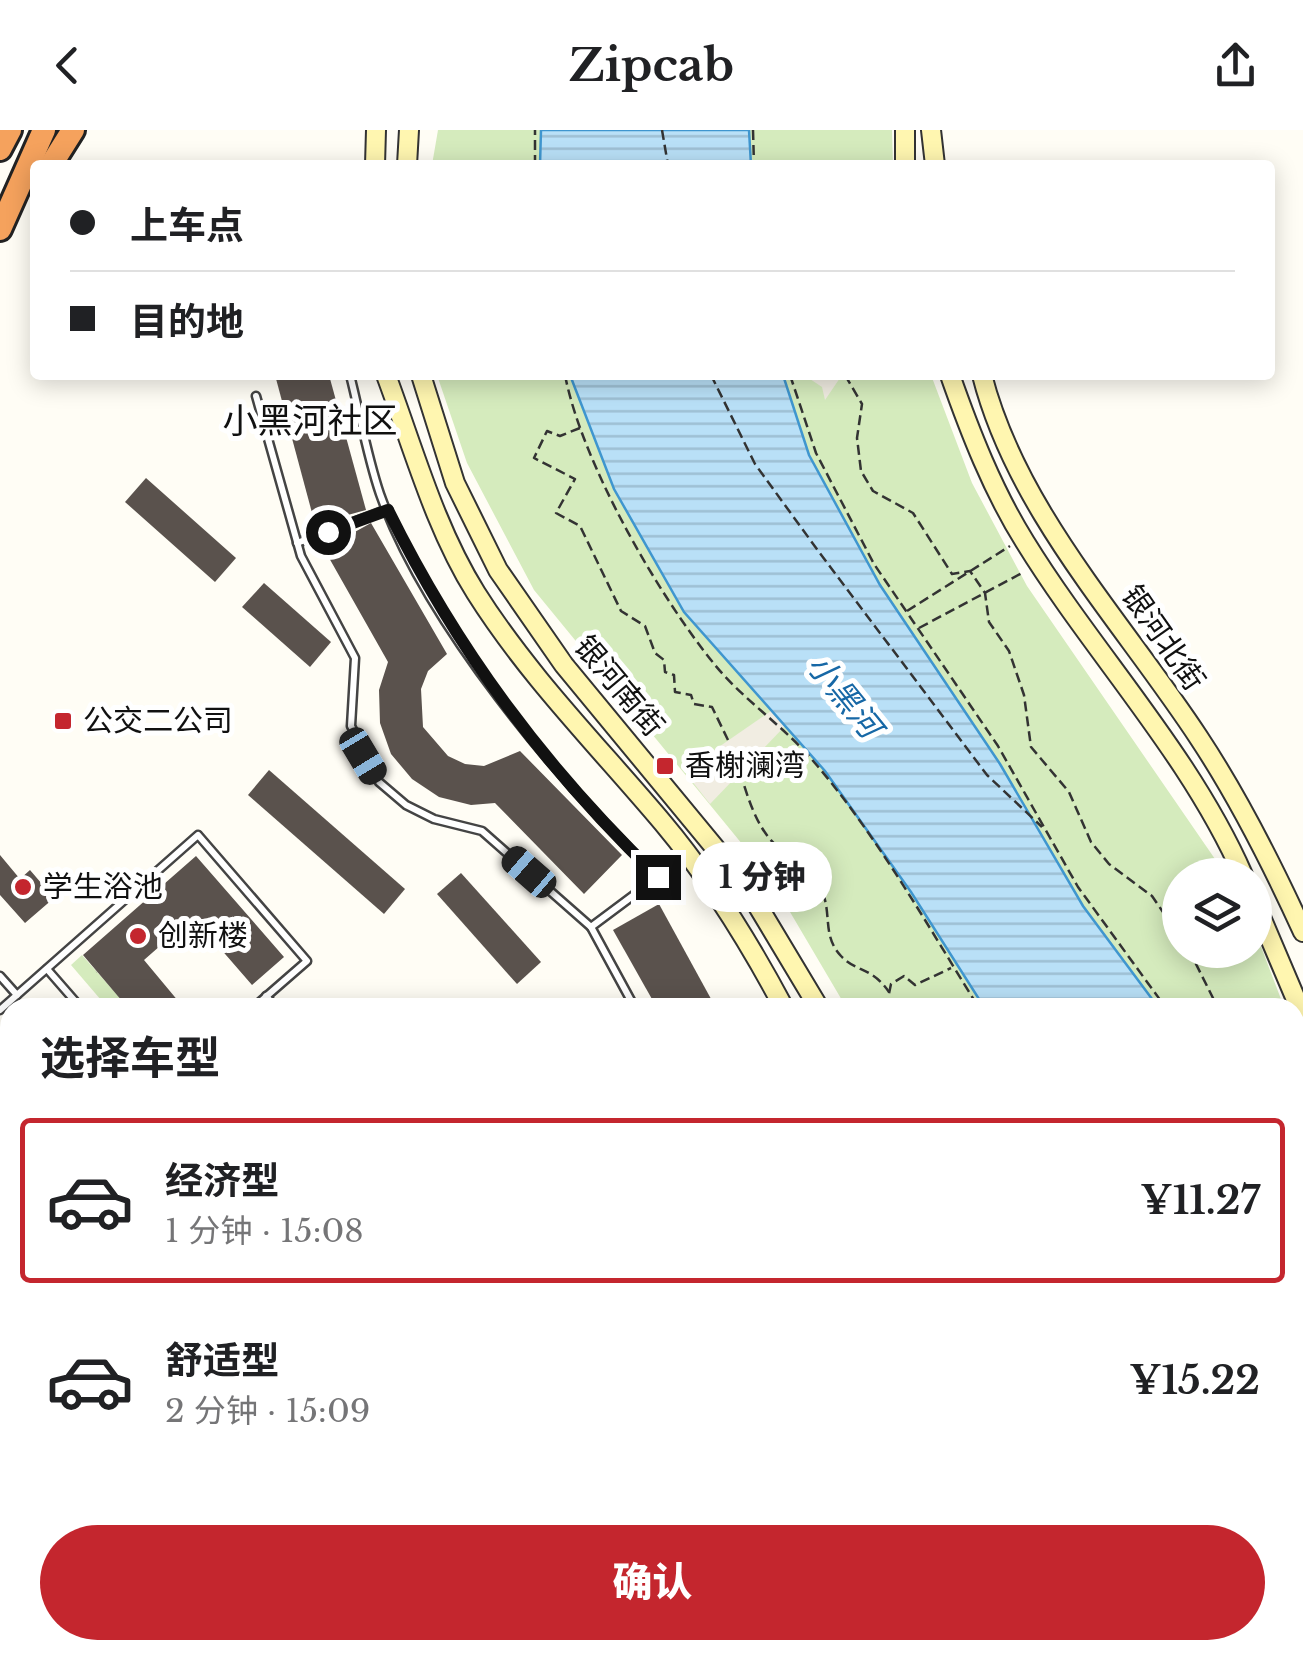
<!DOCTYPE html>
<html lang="zh">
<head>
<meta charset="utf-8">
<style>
	body { margin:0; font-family:"Libre Baskerville","Noto Sans SC",serif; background:#f2f2f2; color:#202124; height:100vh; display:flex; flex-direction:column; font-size:38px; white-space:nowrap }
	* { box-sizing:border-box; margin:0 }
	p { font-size:32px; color:#757577 }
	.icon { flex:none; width:55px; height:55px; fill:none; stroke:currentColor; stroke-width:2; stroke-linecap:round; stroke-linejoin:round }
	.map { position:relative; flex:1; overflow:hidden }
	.side { position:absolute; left:0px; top:868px; width:1305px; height:662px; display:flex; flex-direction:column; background:#fff; border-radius:30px 30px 0 0; box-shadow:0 5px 25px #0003 }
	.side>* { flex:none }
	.top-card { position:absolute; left:30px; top:30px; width:1245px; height:220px; border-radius:10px; box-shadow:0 5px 25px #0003; display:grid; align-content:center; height:220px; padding:0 40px; background:#fff }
	.fabs { position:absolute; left:1162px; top:728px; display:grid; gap:20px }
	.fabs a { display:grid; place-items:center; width:110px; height:110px; border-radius:50%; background:#fff; box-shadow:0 5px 25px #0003; font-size:50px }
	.end { position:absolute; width:45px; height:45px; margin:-22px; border:12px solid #111; background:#fff; box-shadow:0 0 0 5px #fff }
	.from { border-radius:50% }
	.bubble { position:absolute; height:70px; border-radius:35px; background:#fff; box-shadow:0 5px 25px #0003; font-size:32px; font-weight:800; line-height:70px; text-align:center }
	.car { position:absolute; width:30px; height:60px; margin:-30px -15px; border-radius:12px; box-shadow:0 0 8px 2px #0007; background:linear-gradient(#222 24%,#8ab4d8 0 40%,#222 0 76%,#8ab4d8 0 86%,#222 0) }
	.top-card b { display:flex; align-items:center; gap:35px; height:95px; font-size:38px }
	.top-card b+b { border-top:2px solid #e0e0e0 }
	.top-card i { width:25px; height:25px; background:#202124 }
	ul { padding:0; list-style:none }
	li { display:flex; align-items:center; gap:30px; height:165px; margin:0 20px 15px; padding:0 20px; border:5px solid transparent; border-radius:10px }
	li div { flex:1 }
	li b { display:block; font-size:38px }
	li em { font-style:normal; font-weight:800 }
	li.current { border-color:#c4262e }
	li>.icon { width:90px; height:90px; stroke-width:1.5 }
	h2 { padding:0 40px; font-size:45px; line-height:120px }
	.cta { display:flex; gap:20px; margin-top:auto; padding:20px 40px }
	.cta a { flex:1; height:115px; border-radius:60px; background:#c4262e; color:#fff; font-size:40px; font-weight:800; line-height:115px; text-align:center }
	header { display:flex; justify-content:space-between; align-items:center; height:130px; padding:0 40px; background:#fff; font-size:45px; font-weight:800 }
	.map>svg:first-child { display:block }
	.grass { fill:url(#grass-tufts) }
	.park { fill:#d5ebbd }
	.garden { fill:url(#garden-dots) }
	.pitch { fill:#e6f2cf }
	.plaza { fill:#f1ede2 }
	.water { fill:url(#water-rules); stroke:#3f96cf; stroke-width:2.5 }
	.building { fill:#5a524d }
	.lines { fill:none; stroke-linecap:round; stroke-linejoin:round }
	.lane-casing { stroke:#444; stroke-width:11 }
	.street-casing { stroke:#444; stroke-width:18 }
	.secondary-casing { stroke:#333; stroke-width:22 }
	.highway-casing { stroke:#222; stroke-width:28 }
	.path { stroke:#333; stroke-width:2.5; stroke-dasharray:10 5; stroke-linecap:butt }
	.lane { stroke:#fff; stroke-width:6 }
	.street { stroke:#fff; stroke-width:12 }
	.secondary { stroke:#fff6b0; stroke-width:18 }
	.highway { stroke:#f5a25d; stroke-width:22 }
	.route { stroke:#111; stroke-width:12 }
	.poi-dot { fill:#c4262e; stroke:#fff; stroke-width:4 }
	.labels { text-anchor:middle; stroke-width:10; stroke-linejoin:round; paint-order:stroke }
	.street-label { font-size:30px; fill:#111; stroke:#fff }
	.poi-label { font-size:30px; fill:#111; stroke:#fff; text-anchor:start }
	.water-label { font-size:32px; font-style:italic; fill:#1768a6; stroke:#fff }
	.quarter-label { font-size:35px; fill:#111; stroke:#fff }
</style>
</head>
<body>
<header><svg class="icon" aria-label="back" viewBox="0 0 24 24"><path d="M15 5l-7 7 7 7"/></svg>Zipcab<svg class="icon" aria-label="share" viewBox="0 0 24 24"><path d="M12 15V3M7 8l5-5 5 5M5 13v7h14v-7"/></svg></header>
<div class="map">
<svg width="1303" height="1528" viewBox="0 0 1303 1528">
	<defs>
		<pattern id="grass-tufts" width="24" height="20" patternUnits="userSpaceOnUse" patternTransform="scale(2.5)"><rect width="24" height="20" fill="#d5ebbd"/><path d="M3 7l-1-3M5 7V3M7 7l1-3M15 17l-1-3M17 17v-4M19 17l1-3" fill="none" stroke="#b6c8a1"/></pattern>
		<pattern id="garden-dots" width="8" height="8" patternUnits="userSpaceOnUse" patternTransform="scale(2.5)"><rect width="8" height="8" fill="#d5ebbd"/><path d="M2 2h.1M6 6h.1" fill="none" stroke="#b6c8a1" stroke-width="1.8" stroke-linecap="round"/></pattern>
		<pattern id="water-rules" width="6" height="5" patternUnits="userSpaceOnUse" patternTransform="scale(2.5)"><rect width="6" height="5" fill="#b9e0f7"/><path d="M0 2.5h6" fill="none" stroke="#9ebfd3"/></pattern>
	</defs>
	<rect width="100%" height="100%" fill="#fffdf5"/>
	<polygon class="grass" points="82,825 128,877 107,877 71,835"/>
	<g class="park">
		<polygon points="438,0 892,0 893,35 432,35"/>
		<polygon points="437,245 931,245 972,353 1027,456 1226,745 1180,745 1180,820 1255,820 1255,801 1284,877 846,877 770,748 534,460 467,333"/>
		<polygon points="1295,908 1303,929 1303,1528 1107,1528 1103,1520 1295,1520"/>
	</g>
	<polygon class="garden" points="0,1020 10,1031 10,1071 0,1079"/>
	<polygon class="pitch" points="676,1520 783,1520 774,1528 683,1528"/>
	<g class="plaza">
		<polygon points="804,245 842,245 825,270 822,257"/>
		<polygon points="771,581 785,596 710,674 684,641"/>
	</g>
	<g class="water">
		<polygon points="541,0 749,0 751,35 540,35"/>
		<polygon points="570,245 783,245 809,325 880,455 1000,634 1083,776 1158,877 984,877 911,762 825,641 684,482 614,359"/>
		<polygon points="1295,1223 1303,1250 1303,1528 1260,1528 1255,1520 1295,1520"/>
	</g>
	<g class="building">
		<polygon points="275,245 329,245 366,380 315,394"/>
		<polygon points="146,348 236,428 215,452 125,372"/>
		<polygon points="371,393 447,524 428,541 421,559 423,597 448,626 465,634 484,636 520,621 622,725 584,764 495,673 471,675 439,667 412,649 391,624 380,593 379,560 388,532 324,419"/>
		<polygon points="264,453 331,512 310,537 242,477"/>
		<polygon points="269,640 405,759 384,784 248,665"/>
		<polygon points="0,725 20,749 30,740 54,768 25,793 0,765"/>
		<polygon points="196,726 284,827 252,855 193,787 144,830 184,878 128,878 83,825"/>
		<polygon points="461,743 541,832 517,854 437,764"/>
		<polygon points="659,774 716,878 657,878 613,800"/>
	</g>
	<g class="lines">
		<g class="lane-casing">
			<g id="lane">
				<path d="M350,245C360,284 367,326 380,364C427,495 558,650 658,747L685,726"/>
				<polyline points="256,266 301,426 355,528 351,596 379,652 406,675 434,689 482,701 591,797 658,747"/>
				<polyline points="297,413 388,379"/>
				<polyline points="591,797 635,878"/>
				<polyline points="47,839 81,878"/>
				<polyline points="0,846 17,865"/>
				<polyline points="266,866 276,878"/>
				<polyline points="0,880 198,705 307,831 253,878"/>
				<polyline points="0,913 10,924"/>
				<polyline points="0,1098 10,1089"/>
				<polyline points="0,1111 10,1124"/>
				<polyline points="319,1520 325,1528"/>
				<polyline points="648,1520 656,1528"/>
			</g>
		</g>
		<g class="street-casing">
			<g id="street">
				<polyline points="0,1187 10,1200"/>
				<polyline points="257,1520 263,1528"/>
			</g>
		</g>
		<g class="secondary-casing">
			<g id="secondary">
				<polyline points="905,0 905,35"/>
				<polyline points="931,0 935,35"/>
				<polyline points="375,35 376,0"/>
				<polyline points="407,35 409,0"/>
				<path d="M386,245C413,317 435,398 476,463C529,547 600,618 663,693C710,749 750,814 784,878"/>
				<polyline points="421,245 455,353 498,440 564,535 744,753 819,878"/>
				<path d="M950,245C970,302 993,361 1025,412C1094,524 1190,624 1243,745"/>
				<path d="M982,245C1017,382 1123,492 1199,608C1240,670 1272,734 1303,802"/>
				<polyline points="1255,773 1303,886"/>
				<polyline points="1049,1520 1053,1528"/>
				<polyline points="1081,1520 1086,1528"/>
				<polyline points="904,1528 909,1520"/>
			</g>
		</g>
		<g class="highway-casing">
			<g id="highway">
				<polyline points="0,19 10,0"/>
				<polyline points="51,35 73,0"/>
				<polyline points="0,99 44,0"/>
			</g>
		</g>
		<g class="path">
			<polyline points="662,0 668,35"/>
			<polyline points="753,0 754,35"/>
			<polyline points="535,35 535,0"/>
			<path d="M565,245C582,333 658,465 715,535C742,568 779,593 808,625C874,700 926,793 979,878"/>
			<polyline points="711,245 755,334 819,422 987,645 1042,697"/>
			<polyline points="790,245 816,323 874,434 998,616 1078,757 1166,878"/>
			<polyline points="845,245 862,274 857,308 861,341 873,361 913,383 952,444 970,441 985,463 989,492 1009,521 1024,565 1031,617 1069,662 1091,712 1109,734 1152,766 1180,807"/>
			<polyline points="580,298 560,306 547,301 534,328 575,349 556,383 580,396 621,481 645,496 655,523 664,530 665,542 674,545 675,562 691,565 694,574 712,577 728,610"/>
			<polyline points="907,481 1010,416"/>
			<polyline points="919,498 1022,443"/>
			<path d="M740,642C748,668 757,700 779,718C798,732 811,738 822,761C832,784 822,806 841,826C856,842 872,837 889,862"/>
			<polyline points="1189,820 1218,878"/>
			<polyline points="886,878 891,854 904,846 915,855 951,838"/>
			<polyline points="1295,1107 1303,1123"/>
			<polyline points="1295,1173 1303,1169"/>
			<polyline points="1295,1199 1303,1195"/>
			<polyline points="1295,1209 1303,1235"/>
			<polyline points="1166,1520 1172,1528"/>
			<polyline points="1241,1520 1248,1528"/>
			<polyline points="564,1528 573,1520"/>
		</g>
		<use href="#lane" class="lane"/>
		<use href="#street" class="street"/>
		<use href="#secondary" class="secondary"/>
		<use href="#highway" class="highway"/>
	</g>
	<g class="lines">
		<path class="route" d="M328,402L388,380C457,520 545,638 658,747"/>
	</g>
	<g class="poi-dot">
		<rect x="53" y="581" width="20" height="20" rx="5"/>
		<rect x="655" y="626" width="20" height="20" rx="5"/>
		<circle cx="23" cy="757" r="10"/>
		<circle cx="138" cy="806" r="10"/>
	</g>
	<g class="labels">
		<g class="street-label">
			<text transform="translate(1163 508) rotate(55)" y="10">银河北街</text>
			<text transform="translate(619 556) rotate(50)" y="10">银河南街</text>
		</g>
		<g class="poi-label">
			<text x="83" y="601">公交二公司</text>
			<text x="685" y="646">香榭澜湾</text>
			<text x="43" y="767">学生浴池</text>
			<text x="158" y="816">创新楼</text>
		</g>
		<g class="water-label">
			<text transform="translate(844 566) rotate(51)" y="11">小黑河</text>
		</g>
		<g class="quarter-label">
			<text x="310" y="303">小黑河社区</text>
		</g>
	</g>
</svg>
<div class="fabs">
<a><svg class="icon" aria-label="layers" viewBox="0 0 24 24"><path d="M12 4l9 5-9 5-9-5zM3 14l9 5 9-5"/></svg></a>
</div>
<i class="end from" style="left:328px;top:402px"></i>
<i class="end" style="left:658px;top:747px"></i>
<div class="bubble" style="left:692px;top:712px;width:140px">1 分钟</div>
<i class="car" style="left:363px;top:626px;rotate:149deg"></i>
<i class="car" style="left:529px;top:742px;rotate:311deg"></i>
<div class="top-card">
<b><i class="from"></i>上车点</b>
<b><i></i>目的地</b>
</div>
<section class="side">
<h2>选择车型</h2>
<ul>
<li class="current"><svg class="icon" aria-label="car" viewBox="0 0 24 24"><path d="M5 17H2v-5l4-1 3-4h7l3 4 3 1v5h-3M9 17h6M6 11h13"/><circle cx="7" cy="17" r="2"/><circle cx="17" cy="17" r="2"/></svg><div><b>经济型</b><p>1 分钟 · 15:08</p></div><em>¥11.27</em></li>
<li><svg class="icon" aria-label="car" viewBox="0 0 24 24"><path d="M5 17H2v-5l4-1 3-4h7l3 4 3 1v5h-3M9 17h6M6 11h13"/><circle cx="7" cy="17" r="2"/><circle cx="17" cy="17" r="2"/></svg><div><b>舒适型</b><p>2 分钟 · 15:09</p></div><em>¥15.22</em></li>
</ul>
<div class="cta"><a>确认</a></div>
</section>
</div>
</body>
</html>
